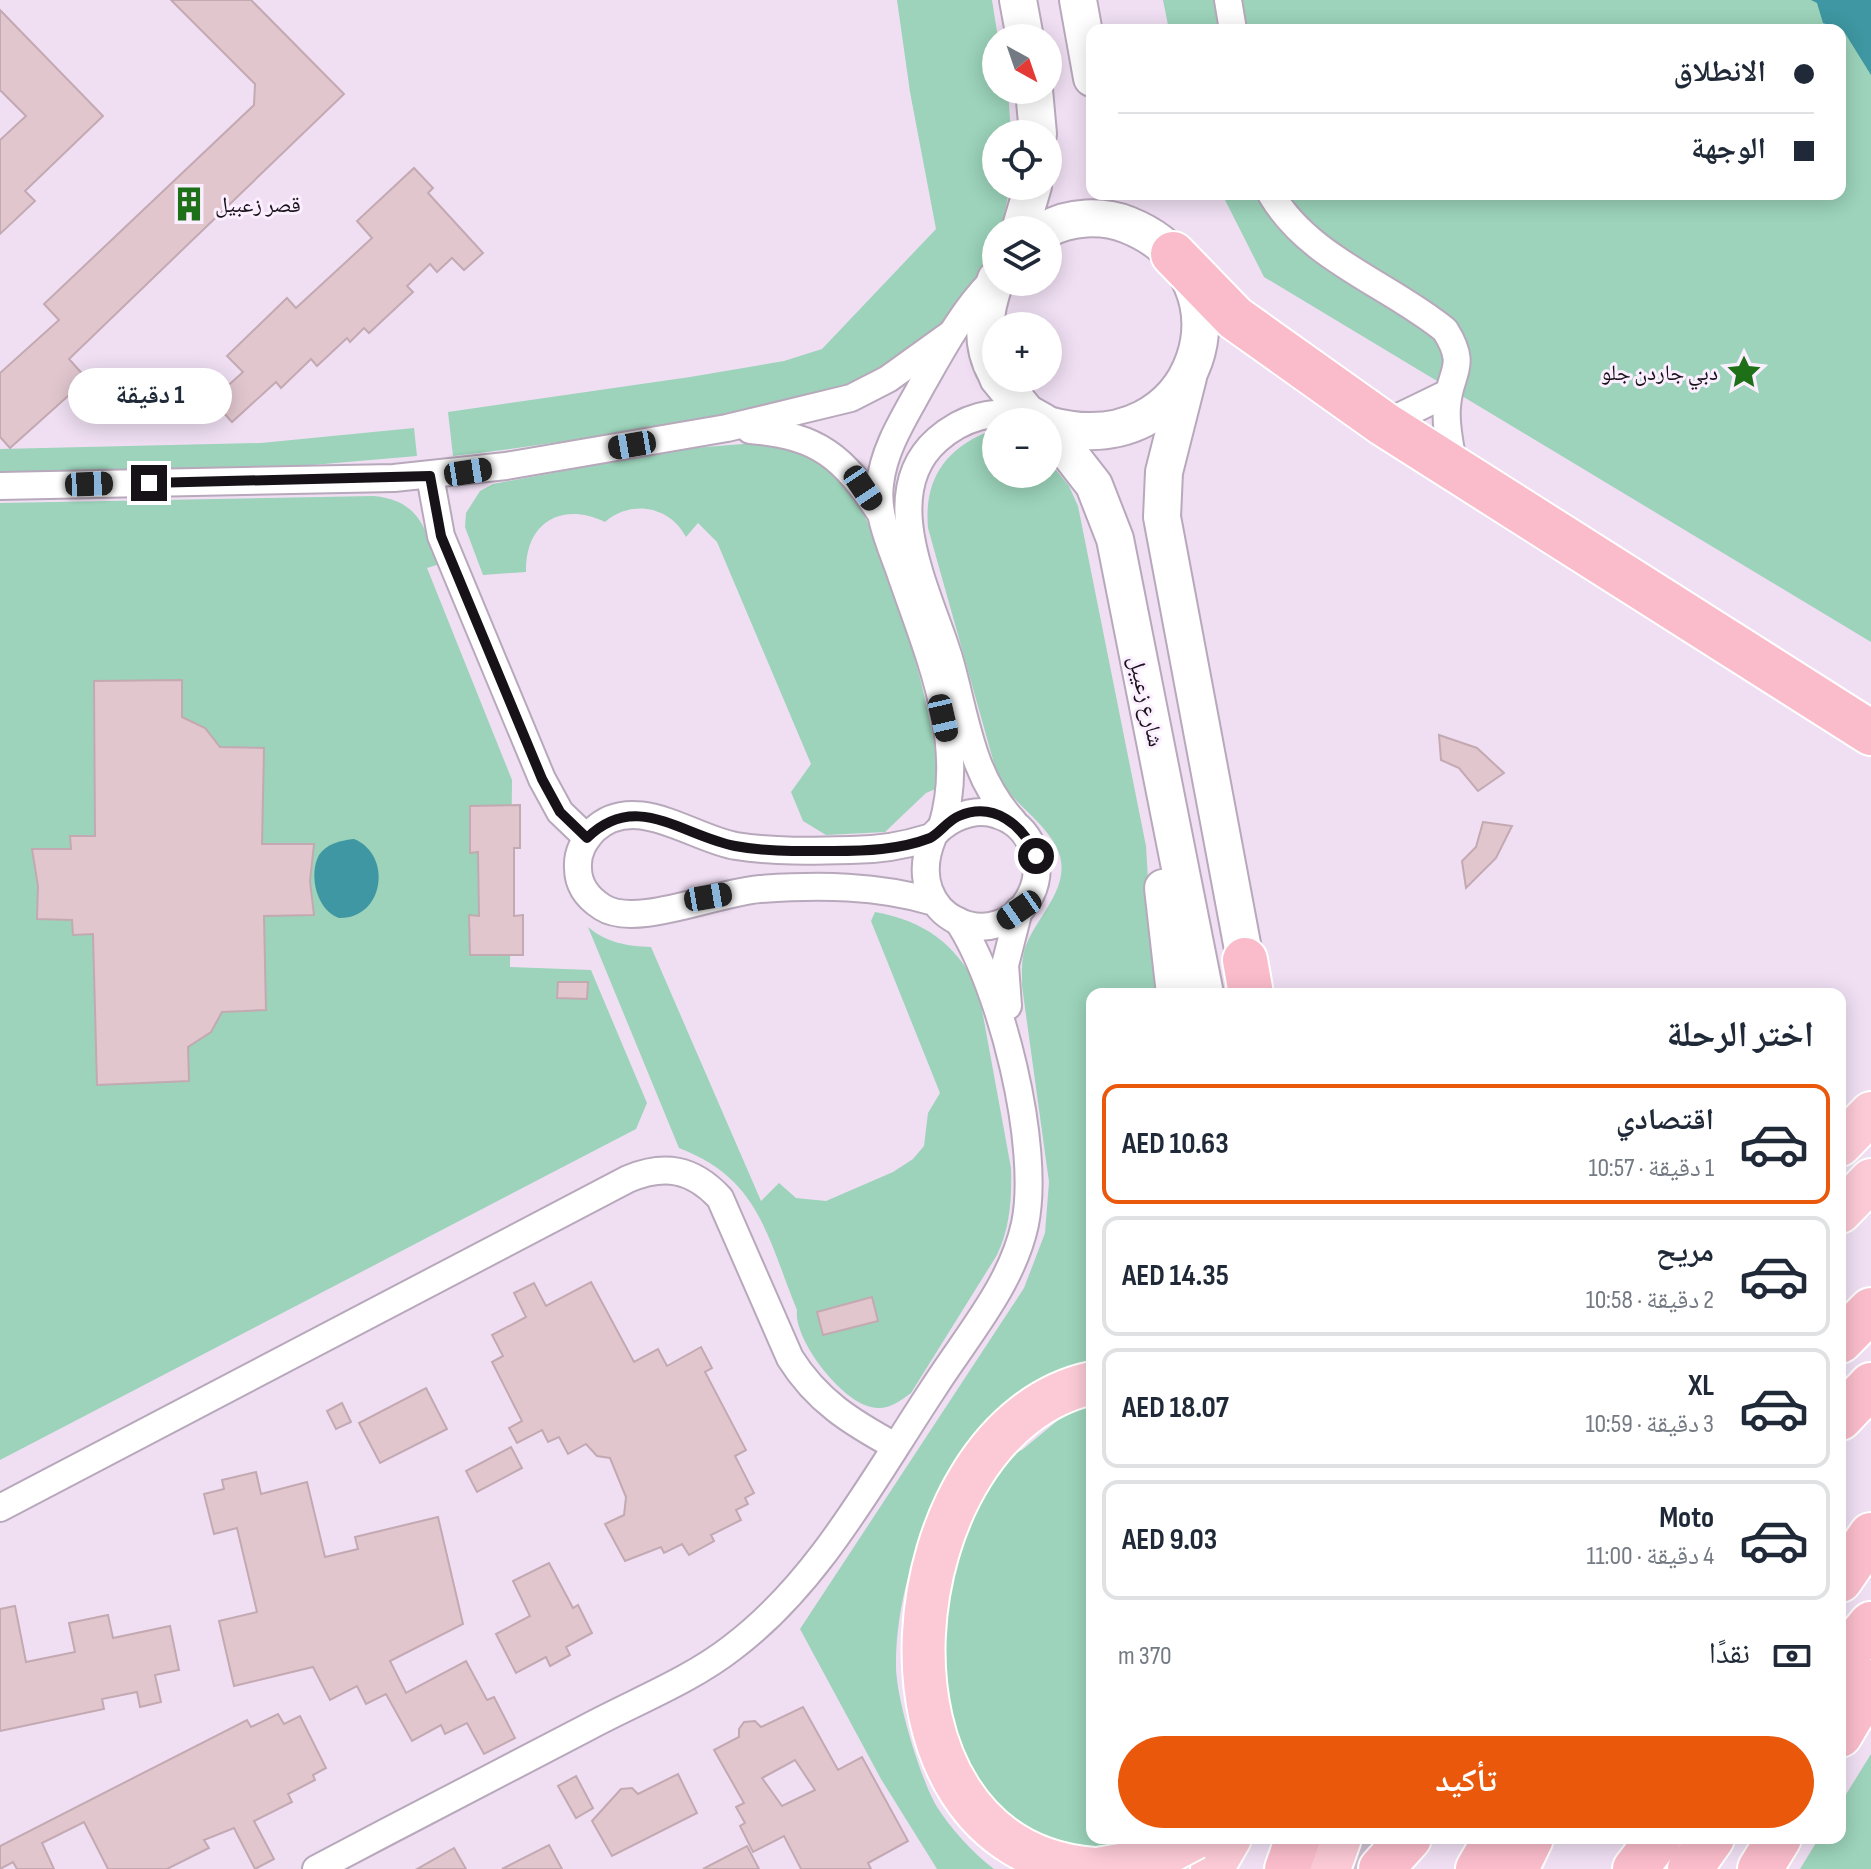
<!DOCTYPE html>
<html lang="ar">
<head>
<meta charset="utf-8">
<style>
	body { margin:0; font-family:"Sofia Sans Condensed","Noto Naskh Arabic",sans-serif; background:#f2f2f3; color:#1f2937; direction:rtl; height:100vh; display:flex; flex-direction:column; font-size:30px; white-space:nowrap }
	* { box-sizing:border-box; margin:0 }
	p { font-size:26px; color:#747a83 }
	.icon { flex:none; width:44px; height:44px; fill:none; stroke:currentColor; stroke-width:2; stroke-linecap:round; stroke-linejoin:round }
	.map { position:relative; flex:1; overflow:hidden; direction:ltr }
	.details { position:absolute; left:1086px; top:988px; width:760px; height:856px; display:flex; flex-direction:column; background:#fff; border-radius:16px; box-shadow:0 4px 20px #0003; direction:rtl }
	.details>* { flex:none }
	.guide { position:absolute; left:1086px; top:24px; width:760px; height:176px; border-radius:16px; box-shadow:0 4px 20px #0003; direction:rtl; display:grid; align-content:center; height:176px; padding:0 32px; background:#fff }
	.needle { width:52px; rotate:140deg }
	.fabs { position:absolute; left:982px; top:24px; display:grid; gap:16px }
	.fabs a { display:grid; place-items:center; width:80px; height:80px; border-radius:50%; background:#fff; box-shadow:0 4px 20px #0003; font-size:40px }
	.end { position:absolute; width:36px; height:36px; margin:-18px; border:10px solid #171118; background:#fff; box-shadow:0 0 0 4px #fff }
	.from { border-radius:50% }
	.bubble { position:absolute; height:56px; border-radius:28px; background:#fff; box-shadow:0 4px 20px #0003; font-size:26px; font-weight:700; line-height:56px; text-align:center; direction:rtl }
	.car { position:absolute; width:24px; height:48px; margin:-24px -12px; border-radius:10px; box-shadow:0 0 6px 2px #0007; background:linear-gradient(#222 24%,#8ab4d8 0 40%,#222 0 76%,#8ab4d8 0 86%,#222 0) }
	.guide b { display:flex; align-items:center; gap:28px; height:76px; font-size:30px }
	.guide b+b { border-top:2px solid #e0e1e3 }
	.guide i { width:20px; height:20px; background:#1f2937 }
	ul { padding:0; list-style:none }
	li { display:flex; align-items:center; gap:24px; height:120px; margin:0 16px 12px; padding:0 16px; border:4px solid #e0e1e3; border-radius:16px }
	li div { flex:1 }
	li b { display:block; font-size:30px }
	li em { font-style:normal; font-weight:700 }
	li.on { border-color:#ea580c }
	li>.icon { width:72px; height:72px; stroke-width:1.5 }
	h2 { padding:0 32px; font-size:36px; line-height:96px }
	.pay { display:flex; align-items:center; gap:20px; height:88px; padding:0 32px; font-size:30px }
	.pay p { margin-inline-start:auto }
	.action { display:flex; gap:16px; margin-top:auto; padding:16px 32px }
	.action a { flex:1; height:92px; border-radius:48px; background:#ea580c; color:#fff; font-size:32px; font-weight:700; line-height:92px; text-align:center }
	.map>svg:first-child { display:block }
	.green { fill:#9cd3ba }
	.water { fill:#3e97a2 }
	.building { fill:#e1c6ce; stroke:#c3a9b1; stroke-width:2; fill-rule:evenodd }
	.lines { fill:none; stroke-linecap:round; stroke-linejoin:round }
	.trunk-tunnel { stroke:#cfc0d2; stroke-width:42; stroke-dasharray:42 21; stroke-linecap:butt }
	.minor-casing { stroke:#b8a8bb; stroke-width:30 }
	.secondary-casing { stroke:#b8a8bb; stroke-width:40 }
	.trunk-casing { stroke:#fff; stroke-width:46 }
	.motorway-casing { stroke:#fff; stroke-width:48 }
	.minor { stroke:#fff; stroke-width:26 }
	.secondary { stroke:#fff; stroke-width:36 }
	.trunk { stroke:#fbcad6; stroke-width:42 }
	.motorway { stroke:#fabccb; stroke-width:44 }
	.trunk-bridge-casing { stroke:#fff; stroke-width:46; stroke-linecap:butt }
	.trunk-bridge { stroke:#fbcad6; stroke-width:42 }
	.route { stroke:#171118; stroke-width:10 }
	.labels { text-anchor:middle; stroke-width:6; stroke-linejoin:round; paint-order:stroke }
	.poi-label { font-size:22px; fill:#171118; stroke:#fbeefe; text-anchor:start }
	.street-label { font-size:22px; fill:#171118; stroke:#fbeefe }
</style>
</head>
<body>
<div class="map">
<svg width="1871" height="1869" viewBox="0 0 1871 1869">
	<rect width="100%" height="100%" fill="#f0dff3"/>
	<g class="green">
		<path d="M897,0H992L998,38L996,90H1008L1011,134H996V186H1010L1001,230H996C996,254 981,276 967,295C892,394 771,409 657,427C589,438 522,448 453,456L448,412L690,377L784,361L822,349L936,229L910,92Z"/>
		<polygon points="1163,0 1871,0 1871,642 1264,277 1222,194 1840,194 1840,30 1169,30"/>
		<polygon points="414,428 417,456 172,477 0,477 0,449 261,443"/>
		<path d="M985,433L996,434V474H1048V460L1069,486L1078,506L1146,846L1155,994H1092V1361C1057,1375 1025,1388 998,1415C936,1476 895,1580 896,1668C897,1701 920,1778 937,1807C951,1829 973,1853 994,1869H937L881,1779L800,1629L1024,1288L1045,1233L1049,1182L1022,986C1022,971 1021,956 1027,943C1040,912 1075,883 1056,846C1040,817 1011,803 997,774L928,528C924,482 943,451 985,433Z"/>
		<path d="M766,442C796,451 825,460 846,485C882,527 942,731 938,788L926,793L885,832L826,835L803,821L791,792L811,764L717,542L698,523L686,537C670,506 631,499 605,522C561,501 525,523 526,572L483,575L465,527L466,513L480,491L493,484L681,449Z"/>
		<path d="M374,496C420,501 423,527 440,564L427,568L512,780L510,967L591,970L647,1103L636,1129L0,1460V503Z"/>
		<path d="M875,912C924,921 955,943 978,988L1011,1168C1012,1199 1010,1227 997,1255L911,1393C899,1402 887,1411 871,1407C841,1401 793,1339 797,1310C767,1237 760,1179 679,1148L588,927C607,943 627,946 651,947L761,1201L779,1183L796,1198L826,1201L893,1172L913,1159L924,1146L928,1113L940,1093L871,921Z"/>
		<polygon points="1092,1392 1092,1838 1159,1838 1146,1869 1022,1844 948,1735 942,1594 999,1459 1022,1450"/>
		<polygon points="1871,1754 1871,1869 1800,1869 1819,1838 1840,1838 1840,1804"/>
	</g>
	<g class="water">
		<polygon points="1811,0 1871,0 1871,75 1843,30 1823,23 1817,3"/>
		<path d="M354,839C393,855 384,919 339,918C317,911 308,875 319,855C326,844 342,840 354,839Z"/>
	</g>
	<g class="building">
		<polygon points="171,0 251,0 344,94 69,359 87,379 10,448 0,437 0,373 59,320 44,304 254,105 255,84"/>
		<polygon points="0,10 103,116 25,191 35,201 0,234 0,140 26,116 0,90"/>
		<polygon points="414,168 433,188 428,193 483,253 464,270 452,258 437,272 430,264 407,286 413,292 369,333 364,328 350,342 347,338 317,366 311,359 281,388 276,382 232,422 212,400 243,372 227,356 287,298 296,308 372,238 357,221"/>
		<polygon points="182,680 182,717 205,728 220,747 264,748 262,844 314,844 310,881 314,915 264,916 266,1010 222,1012 211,1032 188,1047 189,1081 97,1085 93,934 73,935 72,920 37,919 38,886 32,849 71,849 70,836 95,836 94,681"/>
		<polygon points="1439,735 1477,748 1504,773 1478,791 1459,768 1441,760"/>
		<polygon points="520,805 520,848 514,848 514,916 523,915 523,955 470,955 469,915 479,916 478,852 470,853 470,806"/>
		<polygon points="1483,822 1512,826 1496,858 1466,888 1462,861 1476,847"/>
		<polygon points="558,982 588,982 587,999 557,998"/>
		<polygon points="591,1282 634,1362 658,1349 667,1366 701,1347 712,1368 705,1372 746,1450 735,1456 754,1493 745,1498 748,1504 736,1510 741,1520 711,1535 714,1541 689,1555 682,1544 664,1553 661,1547 625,1561 605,1524 624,1515 626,1497 610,1458 597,1456 586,1444 568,1454 559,1437 548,1442 542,1430 517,1443 509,1428 522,1421 492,1362 503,1356 492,1335 526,1317 514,1293 534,1283 546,1306"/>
		<polygon points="872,1297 878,1321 823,1335 817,1312"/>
		<polygon points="426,1388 447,1429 380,1463 359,1423"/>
		<polygon points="342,1403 351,1422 336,1429 327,1411"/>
		<polygon points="511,1447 522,1468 477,1492 466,1471"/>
		<polygon points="256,1472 261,1494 307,1482 325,1557 358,1549 355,1537 438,1517 463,1624 390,1661 406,1693 466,1661 487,1700 494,1697 515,1738 484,1754 467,1723 445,1734 441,1725 412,1741 386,1694 366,1704 357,1686 330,1700 313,1667 234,1686 219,1621 257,1612 237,1528 214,1534 204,1494 224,1489 222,1480"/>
		<polygon points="549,1563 573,1608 578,1605 592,1633 566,1647 570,1655 550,1666 546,1657 516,1673 496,1634 530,1616 513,1581"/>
		<polygon points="15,1606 26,1662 75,1652 69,1623 108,1615 113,1638 170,1626 179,1670 155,1675 161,1702 140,1707 137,1692 102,1699 104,1709 0,1731 0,1609"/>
		<path d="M803,1707L838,1770L862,1757L908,1841L868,1863L871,1869H801L784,1836L753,1852L740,1826L745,1823L736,1807L744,1803L714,1750L739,1737V1729L744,1722L755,1721L761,1727ZM795,1760L815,1790L782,1806L762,1778Z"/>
		<polygon points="278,1714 284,1724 300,1716 326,1768 313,1775 315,1780 288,1794 292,1802 254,1821 274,1859 255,1869 234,1828 204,1840 209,1848 167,1869 108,1869 84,1822 42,1843 54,1869 17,1869 13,1862 0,1869 0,1846 247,1720 251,1727"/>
		<polygon points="678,1774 697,1813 612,1856 592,1821 621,1789 632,1788 638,1794"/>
		<polygon points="576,1776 593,1808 576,1818 558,1786"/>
		<polygon points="549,1845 562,1869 502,1869"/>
		<polygon points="747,1846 759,1869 703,1869"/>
		<polygon points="454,1848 466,1869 417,1869"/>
	</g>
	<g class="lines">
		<polyline class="trunk-tunnel" points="1354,1838 1357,1869"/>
		<g class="minor-casing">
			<g id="minor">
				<polyline points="1228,0 1233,30"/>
				<path d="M1271,194C1309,259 1389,284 1445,330C1469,368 1449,371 1447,407C1445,427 1451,448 1454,469"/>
				<polyline points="1384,424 1448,393"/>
				<path d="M750,430C820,436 843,457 881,514"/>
				<polyline points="430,476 441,536 542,779 560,812 587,838"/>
				<polyline points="0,486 394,478 506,466 727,428 851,398 888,379 952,333"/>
				<path d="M1013,821C970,774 966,716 949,658C930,595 875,495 937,440C964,416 992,411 1027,413"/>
				<path d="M942,826C968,742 927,651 900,572C890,544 876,514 880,484C884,447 906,415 923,383C943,348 962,312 991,282"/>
				<path d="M933,837C898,920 1000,959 1031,894C1046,863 1030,825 998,815C980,808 957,814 942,827C936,831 935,836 928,838C903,846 877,850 851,850C813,851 774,852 736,846C693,839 635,791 594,830C584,841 577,852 578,868C578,885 588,898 602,907C635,929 717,892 760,889C819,885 877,885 934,902"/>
				<polyline points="1008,1006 1005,965 1019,910"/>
				<path d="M0,1508L628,1179C664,1164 692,1168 720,1198L790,1358C817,1401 851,1422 895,1446"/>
				<path d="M316,1869C407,1821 498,1774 590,1726C637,1701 691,1680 733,1647C819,1582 874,1478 933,1389C966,1337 1012,1285 1025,1224C1041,1146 1001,986 958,921"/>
			</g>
		</g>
		<g class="secondary-casing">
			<g id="secondary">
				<polyline points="1018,0 1025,38"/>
				<polyline points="1078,0 1092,78"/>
				<polyline points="1034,90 1038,134"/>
				<polyline points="1020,230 1033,186"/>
				<path d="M1046,230C1069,216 1103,215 1128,225C1258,277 1201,467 1048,425"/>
				<path d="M996,279C984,310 979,343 996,373"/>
				<polyline points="1188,377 1164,472 1162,517 1245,960"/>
				<polyline points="998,378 1027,413 1043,422"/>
				<polyline points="1048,426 1094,485 1115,539 1205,994"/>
				<polyline points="1163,888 1175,994"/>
			</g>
		</g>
		<g class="trunk-casing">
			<g id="trunk">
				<polyline points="1840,1145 1871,1113"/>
				<polyline points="1840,1212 1871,1180"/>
				<path d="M1092,1383C889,1427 846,1850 1094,1869"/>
				<polyline points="1212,1869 1230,1838"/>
				<polyline points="1329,1869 1340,1838"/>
			</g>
		</g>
		<g class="motorway-casing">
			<g id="motorway">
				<polyline points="1173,254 1235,318 1384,424 1871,733"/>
				<polyline points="1245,960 1251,994"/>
				<polyline points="1840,1341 1871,1310"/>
				<polyline points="1840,1418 1871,1385"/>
				<polyline points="1840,1580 1871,1535"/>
				<polyline points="1840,1662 1871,1624"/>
				<polyline points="1840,1735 1871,1682"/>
				<polyline points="1287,1869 1298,1838"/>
				<polyline points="1381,1869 1409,1838"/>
				<polyline points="1478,1869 1496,1838"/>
				<polyline points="1516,1869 1531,1838"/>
				<polyline points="1635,1869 1659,1838"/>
				<polyline points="1690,1869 1712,1838"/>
				<polyline points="1760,1869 1779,1838"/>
			</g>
		</g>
		<use href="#minor" class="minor"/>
		<use href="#secondary" class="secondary"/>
		<use href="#trunk" class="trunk"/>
		<use href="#motorway" class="motorway"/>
		<g class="trunk-bridge-casing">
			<polyline id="trunk-bridge" points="1098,1869 1155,1859 1195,1838"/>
		</g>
		<use href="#trunk-bridge" class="trunk-bridge"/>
	</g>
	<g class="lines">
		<path class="route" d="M149,483L430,476L441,536L542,779L560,812L587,838C636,790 681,835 735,846C767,852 800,851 833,851C865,851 899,850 930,838C940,833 947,821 959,816C994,801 1023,825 1036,856"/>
	</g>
	<defs>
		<g id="building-bare" transform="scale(2.76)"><path d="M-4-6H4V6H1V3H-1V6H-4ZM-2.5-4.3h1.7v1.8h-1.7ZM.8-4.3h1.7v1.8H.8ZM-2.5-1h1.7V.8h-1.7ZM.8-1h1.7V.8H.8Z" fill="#1d7018" stroke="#fbeefe" stroke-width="2.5" paint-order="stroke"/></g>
		<g id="sight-bare" transform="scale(2.76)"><path d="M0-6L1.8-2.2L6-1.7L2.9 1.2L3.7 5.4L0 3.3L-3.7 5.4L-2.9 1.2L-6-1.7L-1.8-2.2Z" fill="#1d7018" stroke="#fbeefe" stroke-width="2.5" paint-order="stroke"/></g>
	</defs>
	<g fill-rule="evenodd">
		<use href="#building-bare" x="189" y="204"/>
		<use href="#sight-bare" x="1744" y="372"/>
	</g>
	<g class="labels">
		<g class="poi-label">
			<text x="215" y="212">قصر زعبيل</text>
			<text x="1718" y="380" text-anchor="end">دبي جاردن جلو</text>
		</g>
		<g class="street-label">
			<text transform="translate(1147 701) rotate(77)" y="8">شارع زعيبل</text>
		</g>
	</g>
</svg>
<div class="fabs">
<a><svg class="needle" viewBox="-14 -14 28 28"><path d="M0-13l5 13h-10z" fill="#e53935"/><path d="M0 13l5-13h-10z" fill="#747a83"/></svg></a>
<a><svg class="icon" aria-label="locate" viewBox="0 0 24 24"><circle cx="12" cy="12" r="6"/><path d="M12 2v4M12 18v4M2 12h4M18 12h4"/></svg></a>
<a><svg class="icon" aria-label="layers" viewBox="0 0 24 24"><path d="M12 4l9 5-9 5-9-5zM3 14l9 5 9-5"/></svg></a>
<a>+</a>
<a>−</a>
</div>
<i class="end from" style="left:1036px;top:856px"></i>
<i class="end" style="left:149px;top:483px"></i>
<div class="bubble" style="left:68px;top:368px;width:164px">1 دقيقة</div>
<i class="car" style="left:632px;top:445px;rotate:260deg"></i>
<i class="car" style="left:468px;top:472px;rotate:81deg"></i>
<i class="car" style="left:89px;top:484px;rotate:88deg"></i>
<i class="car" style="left:863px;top:488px;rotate:146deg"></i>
<i class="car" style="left:943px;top:718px;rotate:167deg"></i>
<i class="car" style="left:708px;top:897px;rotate:80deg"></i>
<i class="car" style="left:1019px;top:910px;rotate:235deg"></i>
<div class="guide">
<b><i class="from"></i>الانطلاق</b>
<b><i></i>الوجهة</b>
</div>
<section class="details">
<h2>اختر الرحلة</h2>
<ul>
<li class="on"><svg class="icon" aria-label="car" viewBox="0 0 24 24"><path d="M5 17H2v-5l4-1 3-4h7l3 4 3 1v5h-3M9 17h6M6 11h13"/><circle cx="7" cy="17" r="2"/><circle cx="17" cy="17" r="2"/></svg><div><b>اقتصادي</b><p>1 دقيقة · 10:57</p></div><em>AED 10.63</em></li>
<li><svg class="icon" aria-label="car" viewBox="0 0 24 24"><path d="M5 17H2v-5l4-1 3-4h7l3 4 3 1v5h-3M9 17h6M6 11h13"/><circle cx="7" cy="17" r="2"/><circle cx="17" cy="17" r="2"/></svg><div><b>مريح</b><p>2 دقيقة · 10:58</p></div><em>AED 14.35</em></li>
<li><svg class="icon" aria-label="car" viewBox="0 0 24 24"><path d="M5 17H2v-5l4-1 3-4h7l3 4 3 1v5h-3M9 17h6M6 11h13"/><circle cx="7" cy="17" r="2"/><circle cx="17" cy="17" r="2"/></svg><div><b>XL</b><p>3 دقيقة · 10:59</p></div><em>AED 18.07</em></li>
<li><svg class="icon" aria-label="car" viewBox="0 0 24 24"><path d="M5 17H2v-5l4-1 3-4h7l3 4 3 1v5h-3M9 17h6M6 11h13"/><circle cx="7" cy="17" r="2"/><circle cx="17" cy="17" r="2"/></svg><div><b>Moto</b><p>4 دقيقة · 11:00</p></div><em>AED 9.03</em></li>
</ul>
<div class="pay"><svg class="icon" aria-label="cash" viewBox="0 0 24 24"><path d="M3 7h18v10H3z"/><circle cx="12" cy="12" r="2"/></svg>نقدًا<p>370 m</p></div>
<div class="action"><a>تأكيد</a></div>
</section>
</div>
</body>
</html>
